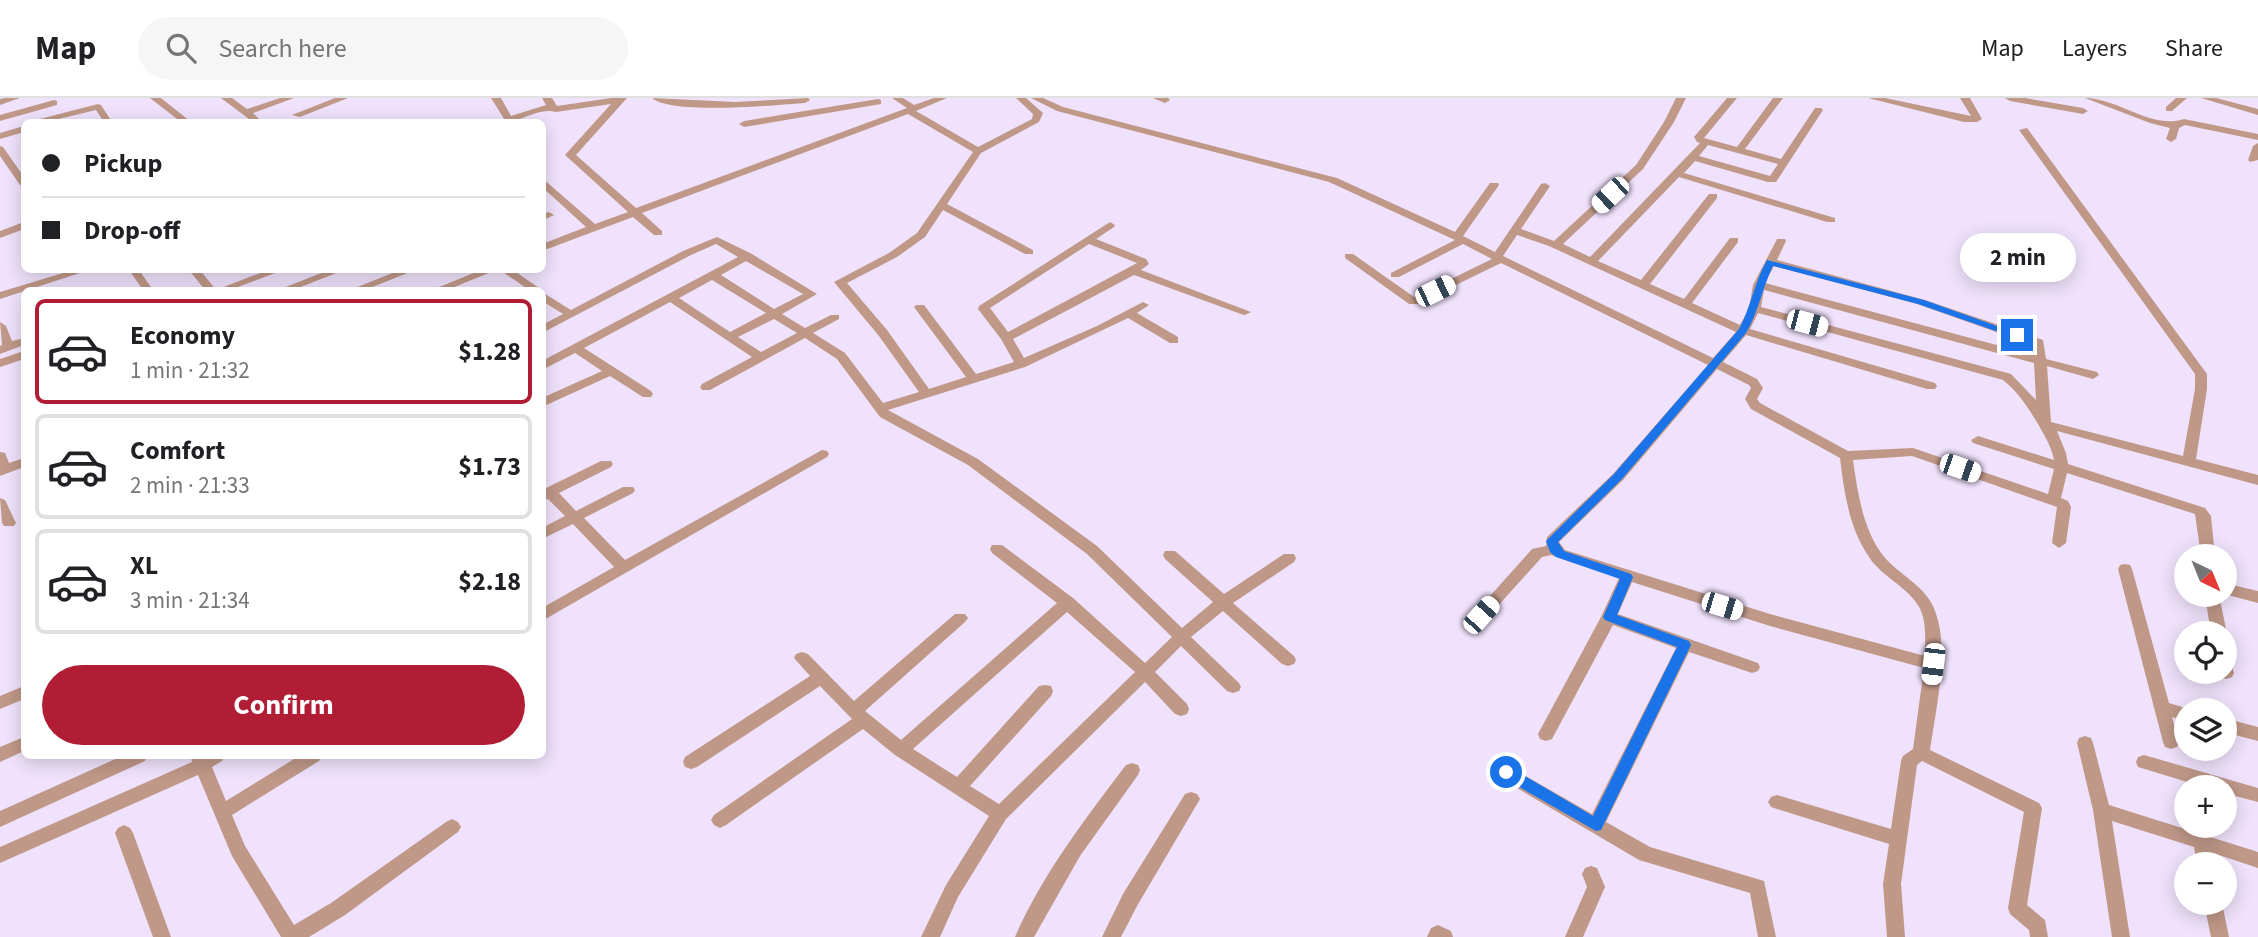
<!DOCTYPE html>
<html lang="en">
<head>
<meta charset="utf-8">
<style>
	body { margin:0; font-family:"Source Sans 3",sans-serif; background:#f6f6f6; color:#202124; height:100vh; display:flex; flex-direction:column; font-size:26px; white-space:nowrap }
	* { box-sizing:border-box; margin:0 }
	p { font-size:23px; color:#757577 }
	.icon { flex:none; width:38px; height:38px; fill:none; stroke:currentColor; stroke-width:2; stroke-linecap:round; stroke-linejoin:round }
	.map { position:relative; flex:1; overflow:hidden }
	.details { position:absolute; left:21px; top:189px; width:525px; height:472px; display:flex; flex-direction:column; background:#fff; border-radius:10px; box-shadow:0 4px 18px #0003 }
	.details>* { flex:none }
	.hud { position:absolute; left:21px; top:21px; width:525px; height:154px; border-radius:10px; box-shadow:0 4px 18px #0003; display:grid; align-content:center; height:154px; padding:0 21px; background:#fff }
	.needle { width:46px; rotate:137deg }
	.buttons { position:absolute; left:2174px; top:446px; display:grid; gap:14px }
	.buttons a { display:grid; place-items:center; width:63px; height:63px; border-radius:50%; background:#fff; box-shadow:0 4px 18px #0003; font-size:35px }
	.end { position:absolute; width:32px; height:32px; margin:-16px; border:9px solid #1a73e8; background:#fff; box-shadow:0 0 0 4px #fff }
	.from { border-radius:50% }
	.bubble { position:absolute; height:49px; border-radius:24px; background:#fff; box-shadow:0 4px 18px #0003; font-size:23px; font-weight:700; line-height:49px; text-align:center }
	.car { position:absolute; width:21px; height:42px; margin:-21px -10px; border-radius:9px; box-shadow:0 0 5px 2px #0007; background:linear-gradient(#fff 24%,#345 0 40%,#fff 0 76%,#345 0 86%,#fff 0) }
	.hud b { display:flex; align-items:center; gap:24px; height:66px; font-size:26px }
	.hud b+b { border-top:2px solid #e0e0e0 }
	.hud i { width:18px; height:18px; background:#202124 }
	ul { padding:12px 0 0; list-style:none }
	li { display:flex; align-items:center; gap:21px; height:105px; margin:0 14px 10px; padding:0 7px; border:4px solid #e0e0e0; border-radius:10px }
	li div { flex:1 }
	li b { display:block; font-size:26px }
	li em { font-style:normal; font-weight:700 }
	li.on { border-color:#b01d35 }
	li>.icon { width:63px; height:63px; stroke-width:1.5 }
	.cta { display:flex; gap:14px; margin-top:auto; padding:14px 21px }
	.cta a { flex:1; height:80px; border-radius:42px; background:#b01d35; color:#fff; font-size:28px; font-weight:700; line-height:80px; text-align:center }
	header { display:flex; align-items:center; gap:42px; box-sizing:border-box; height:98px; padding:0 35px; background:#fff; border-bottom:2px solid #e0e0e0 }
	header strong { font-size:33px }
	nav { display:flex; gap:38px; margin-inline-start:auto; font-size:24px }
	.search { width:490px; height:63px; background:#f6f6f6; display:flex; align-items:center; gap:18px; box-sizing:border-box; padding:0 24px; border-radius:38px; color:#757577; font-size:26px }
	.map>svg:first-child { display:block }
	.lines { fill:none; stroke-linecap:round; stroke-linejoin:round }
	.minor { fill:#bf9888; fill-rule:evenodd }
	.route { fill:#1a73e8 }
</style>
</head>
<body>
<header>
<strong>Map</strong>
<div class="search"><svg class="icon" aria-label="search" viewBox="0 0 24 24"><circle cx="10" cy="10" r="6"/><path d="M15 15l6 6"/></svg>Search here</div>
<nav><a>Map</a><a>Layers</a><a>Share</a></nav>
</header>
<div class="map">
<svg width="2258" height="839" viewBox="0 0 2258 839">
	<rect width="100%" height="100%" fill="#f0e2fc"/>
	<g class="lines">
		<g class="minor">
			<polygon points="5,0 20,0 0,7 0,1"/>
			<polygon points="150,0 161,0 191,24 181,24"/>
			<polygon points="221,0 232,0 247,11 280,0 294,0 253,15 262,24 253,24"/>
			<polygon points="335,0 348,0 300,19 292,17"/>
			<path d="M491,0H501L511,18L546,7L542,0H552L557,8L611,0H627L576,57L636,110L907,10L892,0H903L914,7L934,0H947L916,13L978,49L1032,21L1033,16L1016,0H1026L1043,15L1039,24L981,55L947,106L1033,152V156H1025L943,112L925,139L897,159L847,185L887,232L929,291L966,279L914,209L916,207H924L976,276L1014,264L1001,241L978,211L979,208L1110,124L1115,127L1114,129L1096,141L1146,161L1149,166L1141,172L1251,214L1245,217L1241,216L1134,177L1013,241L1024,260L1097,228L1143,204L1149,207L1137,215L1178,239V245H1170L1128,220L1025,269L888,312L978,361L1097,448L1182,530L1213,504L1165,461L1163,457L1165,453H1175L1224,496L1284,456H1294L1296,460L1294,464L1233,505L1294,558L1296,562L1294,566L1288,568L1282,566L1223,513L1191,539L1239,585L1241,589L1239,593L1233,595L1227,593L1181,548L1155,574L1187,606L1189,611L1187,616L1181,618L1175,616L1145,584L1006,721L958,799L940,839H921L946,787L989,718L895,657L863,631L726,727L720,730L714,727L711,722L714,717L852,621L820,588L697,669L691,671L685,669L683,664L685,659L810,578L794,560L796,556L802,554L808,556L854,603L955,516H965L968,520L965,524L865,613L901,642L1057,505L992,455L990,451L992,447H1002L1073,500L1145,565L1172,539L1087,456L968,367L880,319L837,261L805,240L710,292H702L700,289L702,286L752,259L670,204L584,250L651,293L653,296L651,299H643L610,278L542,309V300L602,273L575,255L542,272V263L738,159L716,146L691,157L542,235V227L563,216L542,203V194L571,212L683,153L717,139L752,156L817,196L782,216L805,230L831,217H839V221L813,235L845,255L883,305L919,294L879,238L834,184L889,155L917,135L973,54L908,16L642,115L662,133V137H654L633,119L542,153V146L586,129L542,89V80L595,126L628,114L565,57L611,6L556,14C539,9 521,24 506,24ZM1089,146L1137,165L1008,234L990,210ZM746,163L803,196L774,211L721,177ZM712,182L766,215L730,234L679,200ZM774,221L797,235L761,254L738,239ZM1067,514L1135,574L999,706L970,688L1051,598L1053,593L1051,588L1045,587L1039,588L957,679L913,651Z"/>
			<path d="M652,0L735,4L808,0L810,2L805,5C776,7 671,17 652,0Z"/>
			<path d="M1031,0H1043L1063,9L1337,80L1455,134L1490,85H1498L1499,87L1463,138L1495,154L1541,86L1545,85L1550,88L1521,131L1554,143L1636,67L1664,24L1676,0H1686L1674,24L1643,71L1563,146L1590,159L1700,45L1697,44L1694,39L1727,0H1737L1704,40L1737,49L1773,0H1783L1745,51L1781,61L1815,10H1821L1823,12L1776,84H1768L1695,63L1684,75L1835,120V124H1827L1679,79L1598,163L1641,182L1709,96H1717V100L1650,186L1684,201L1730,140H1738V144L1692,205L1740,227L1749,211L1753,187L1776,143L1777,141H1785L1786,143L1777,162L1925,202L2043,242L2046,261L2097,274L2099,277L2093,281L2047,268L2051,324L2183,358L2195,291V276L2019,32L2027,30L2207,276V291L2196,361L2258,377V387L2057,333L2066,355L2068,366L2205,410L2211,418L2215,458H2201L2195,416L2067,375L2061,400L2068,403L2071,409L2066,445L2059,450L2052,445L2057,409L1912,358L1853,362C1858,397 1864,441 1891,466C1907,481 1928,492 1935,513C1950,551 1936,611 1930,652L2039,705L2042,710L2027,807L2045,822L2048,839H2030L2029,832L2010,816L2008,810L2024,714L1922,663L1917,667L1901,786L1905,839H1887L1883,786L1889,746L1777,711L1771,709L1768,704L1771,699L1777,697L1891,731L1901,663L1903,658L1913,651L1924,570L1770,528L1632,484L1618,516L1758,565L1760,569L1758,573L1752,575L1689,554L1606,724L1650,749L1764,783L1776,839H1758L1750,795L1639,762L1500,680L1498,675L1500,670L1506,668L1512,670L1592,716L1676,550L1613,527L1552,641L1546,643L1540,641L1538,636L1601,519L1619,480L1551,457L1542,459L1486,521H1476L1473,517L1532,451L1546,448L1547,439L1613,376L1708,267L1501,165L1417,206H1409L1345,160V156H1353L1414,199L1492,161L1463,146L1399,179H1391V175L1455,142L1329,84L1057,13ZM1708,47L1778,66L1770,78L1699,58ZM1517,137L1549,148L1736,234L1713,260L1503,158ZM1774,168L1917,206L2033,247L2034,257L1765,185ZM1764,192L2034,265L2036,302L2011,276L1761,209ZM1758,215L2003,282C2019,295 2027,308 2038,326C2044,337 2051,347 2054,362L1978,338L1971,342L1973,345L2054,371L2048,396L1913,350L1848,353L1760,305L1757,301L1763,290L1757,281L1723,264L1746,237L1927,291H1935L1937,288L1935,285L1750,231ZM1717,271L1749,287L1751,290L1745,301L1751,311L1840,360C1844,394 1849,430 1869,459C1882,479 1908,489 1919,509C1927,523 1925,543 1925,558L1770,516L1565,452L1559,444L1623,382Z"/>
			<polygon points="1153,0 1168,0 1170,2 1165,5"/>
			<polygon points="1868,0 1885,0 1971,18 1960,0 1970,0 1982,21 1977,24 1964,24"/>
			<polygon points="2005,0 2025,0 2083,10 2088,13 2083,16 2010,3"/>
			<path d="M2085,0C2118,0 2152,32 2184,21L2258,36V42L2185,27L2179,30L2176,41L2171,44L2166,41L2170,30L2150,25Z"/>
			<polygon points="2176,0 2187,0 2172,13 2166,13 2166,9"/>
			<polygon points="2201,0 2216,0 2258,11 2258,17"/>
			<polygon points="878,1 881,2 881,6 744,29 739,26 744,23"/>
			<polygon points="54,2 57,3 57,7 0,23 0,17"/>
			<polygon points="98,6 101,7 112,24 104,24 96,12 46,24 38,24 36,22"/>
			<polygon points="24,28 24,34 0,41 0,35"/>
			<polygon points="2258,45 2258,62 2250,64 2248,62 2253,48"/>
			<polygon points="0,48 3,49 24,79 24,88 20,87 0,58"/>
			<polygon points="549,114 554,117 542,123 542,116"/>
			<polygon points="24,124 24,131 0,140 0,133"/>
			<polygon points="73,172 89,172 0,201 0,194"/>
			<polygon points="129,172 139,172 153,192 143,192"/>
			<polygon points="189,172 200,172 216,192 268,172 283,172 230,192 205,192"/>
			<polygon points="329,172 344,172 293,192 278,192"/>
			<polygon points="400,172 415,172 365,192 350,192"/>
			<polygon points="481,172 496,172 447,192 432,192"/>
			<polygon points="500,172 513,172 542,192 529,192"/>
			<polygon points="0,224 6,228 12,243 24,240 24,247 0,256 0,248 2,247"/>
			<polygon points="24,253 24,261 0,269 0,261"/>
			<polygon points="822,352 827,353 829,356 827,359 542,523 542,510 614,469 573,426 542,441 542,430 565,418 548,401 542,403 542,392 601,363 611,363 613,366 611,369 559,395 576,413 623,389 633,389 635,392 633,395 584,420 625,462"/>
			<polygon points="0,354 5,355 9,365 24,360 24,369 0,378"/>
			<polygon points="0,400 5,402 16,425 14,428 4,428 2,425"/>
			<polygon points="2125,466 2130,467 2132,471 2169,605 2192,612 2186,612 2186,623 2172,619 2179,644 2177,649 2171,651 2165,649 2163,644 2118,471 2120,467"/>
			<polygon points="2224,485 2258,493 2258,505 2224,496"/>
			<polygon points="2205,497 2219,497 2227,536 2224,540 2224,536 2211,536"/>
			<polygon points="2224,561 2230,563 2234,575 2232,579 2226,581 2220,579 2218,574 2224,574"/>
			<polygon points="24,588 24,601 0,611 0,598"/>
			<polygon points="2224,620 2258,629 2258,643 2224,634"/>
			<polygon points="2085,638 2091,640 2093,645 2109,707 2258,754 2258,770 2213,755 2215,766 2197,766 2194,749 2112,723 2130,839 2112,839 2093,712 2077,645 2079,640"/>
			<polygon points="24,639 24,653 0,664 0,649"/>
			<polygon points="2144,657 2258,690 2258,704 2224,695 2224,690 2207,690 2138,669 2136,664 2138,659"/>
			<polygon points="122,658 147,658 145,663 0,729 0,713"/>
			<polygon points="191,658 224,658 222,663 212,669 226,703 299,658 321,658 319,663 232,717 245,748 294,827 331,805 446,724 452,721 458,724 461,729 458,734 345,817 309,839 281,839 232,758 198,677 0,765 0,749 192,664"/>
			<path d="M1132,665L1138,667L1140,672L1138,677L1080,758L1034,839H1015C1042,777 1085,721 1126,667Z"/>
			<polygon points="1191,694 1197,696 1200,701 1137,808 1121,839 1102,839 1123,796 1185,696"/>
			<polygon points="124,727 130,730 133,735 171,839 153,839 115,735 118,730"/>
			<polygon points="1591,768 1597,770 1605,789 1583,839 1565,839 1587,789 1582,776 1585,770"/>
			<polygon points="2204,805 2222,805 2229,839 2211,839"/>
			<polygon points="1438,827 1451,833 1453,839 1427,839 1431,830"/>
		</g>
	</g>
	<path class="route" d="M1767,162L1924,202L2022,237L2013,239L1918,206L1773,168C1762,190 1759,213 1746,235L1622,381L1558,444L1564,453L1631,476L1633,479L1617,517L1689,543L1691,547L1601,732L1596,733L1502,679L1499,674L1506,669L1511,670L1593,718L1677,549L1605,522L1603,519L1620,481L1556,459L1550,454L1546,443L1614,376L1739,231C1751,209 1754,185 1767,162Z"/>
</svg>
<div class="buttons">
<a><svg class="needle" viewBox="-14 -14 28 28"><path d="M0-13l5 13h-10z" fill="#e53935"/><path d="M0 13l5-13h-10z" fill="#757577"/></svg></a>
<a><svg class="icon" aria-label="locate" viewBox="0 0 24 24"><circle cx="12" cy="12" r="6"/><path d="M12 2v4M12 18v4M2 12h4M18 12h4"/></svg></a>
<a><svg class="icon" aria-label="layers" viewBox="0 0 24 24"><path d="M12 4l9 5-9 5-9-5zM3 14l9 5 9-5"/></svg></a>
<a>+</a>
<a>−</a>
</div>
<i class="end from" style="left:1506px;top:674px"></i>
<i class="end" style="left:2017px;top:237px"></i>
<div class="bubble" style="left:1960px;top:135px;width:116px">2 min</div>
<i class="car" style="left:1610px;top:97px;rotate:227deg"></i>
<i class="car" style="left:1435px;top:193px;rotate:64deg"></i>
<i class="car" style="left:1807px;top:225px;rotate:105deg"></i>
<i class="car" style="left:1960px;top:370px;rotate:109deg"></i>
<i class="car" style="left:1722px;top:508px;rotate:107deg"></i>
<i class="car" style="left:1481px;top:517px;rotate:42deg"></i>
<i class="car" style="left:1933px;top:566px;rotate:187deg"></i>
<div class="hud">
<b><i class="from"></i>Pickup</b>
<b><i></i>Drop-off</b>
</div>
<section class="details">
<ul>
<li class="on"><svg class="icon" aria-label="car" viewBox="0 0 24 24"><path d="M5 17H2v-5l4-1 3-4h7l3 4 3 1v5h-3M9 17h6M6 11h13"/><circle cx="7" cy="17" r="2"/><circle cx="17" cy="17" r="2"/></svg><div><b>Economy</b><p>1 min · 21:32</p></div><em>$1.28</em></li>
<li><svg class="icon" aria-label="car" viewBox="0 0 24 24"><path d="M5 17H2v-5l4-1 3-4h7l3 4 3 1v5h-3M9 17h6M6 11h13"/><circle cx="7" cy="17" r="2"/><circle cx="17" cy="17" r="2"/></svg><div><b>Comfort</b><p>2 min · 21:33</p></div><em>$1.73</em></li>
<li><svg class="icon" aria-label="car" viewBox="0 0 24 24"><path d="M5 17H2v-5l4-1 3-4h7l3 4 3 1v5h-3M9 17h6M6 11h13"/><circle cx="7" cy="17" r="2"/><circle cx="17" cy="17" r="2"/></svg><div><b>XL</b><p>3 min · 21:34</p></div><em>$2.18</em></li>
</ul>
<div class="cta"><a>Confirm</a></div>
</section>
</div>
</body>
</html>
